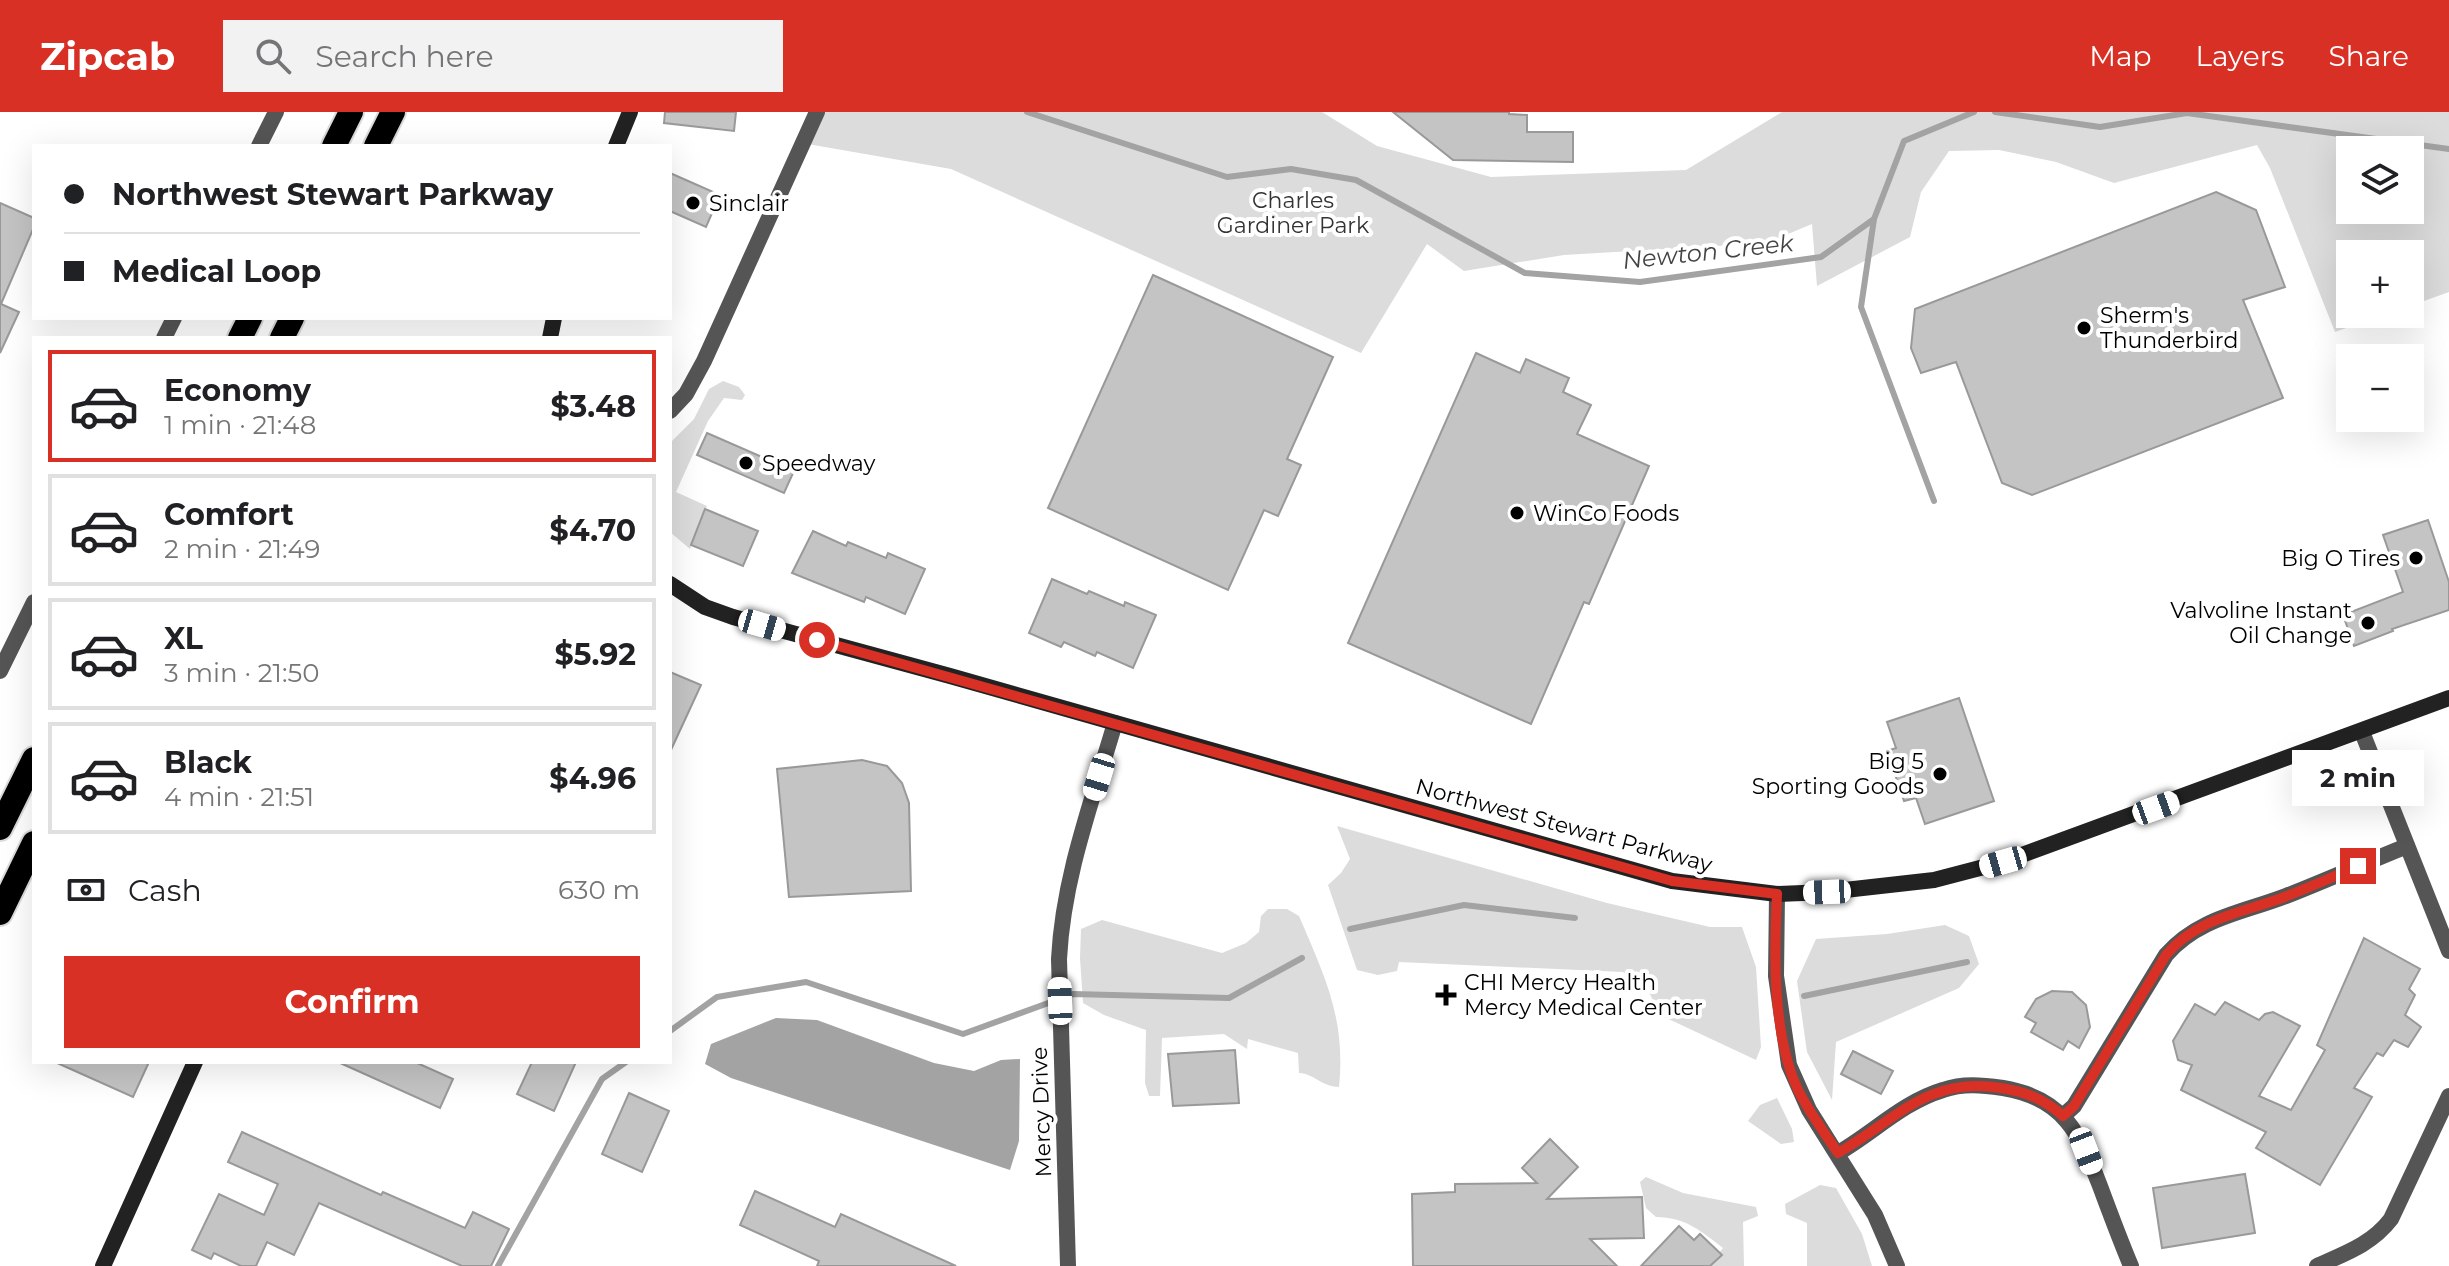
<!DOCTYPE html>
<html lang="en">
<head>
<meta charset="utf-8">
<style>
	body { margin:0; font-family:Montserrat,sans-serif; background:#f2f2f2; color:#202124; height:100vh; display:flex; flex-direction:column; font-size:30px; white-space:nowrap }
	* { box-sizing:border-box; margin:0 }
	p { font-size:26px; color:#757577 }
	.icon { flex:none; width:44px; height:44px; fill:none; stroke:currentColor; stroke-width:2; stroke-linecap:round; stroke-linejoin:round }
	.map { position:relative; flex:1; overflow:hidden }
	.panel { position:absolute; left:32px; top:224px; width:640px; height:728px; display:flex; flex-direction:column; background:#fff; border-radius:0px; box-shadow:0 8px 32px #0002 }
	.panel>* { flex:none }
	.guide { position:absolute; left:32px; top:32px; width:640px; height:176px; border-radius:0px; box-shadow:0 8px 32px #0002; display:grid; align-content:center; height:176px; padding:0 32px; background:#fff }
	.tools { position:absolute; left:2336px; top:24px; display:grid; gap:16px }
	.tools a { display:grid; place-items:center; width:88px; height:88px; border-radius:0px; background:#fff; box-shadow:0 8px 32px #0002; font-size:40px }
	.end { position:absolute; width:36px; height:36px; margin:-18px; border:10px solid #d93025; background:#fff; box-shadow:0 0 0 4px #fff }
	.from { border-radius:50% }
	.bubble { position:absolute; height:56px; border-radius:0px; background:#fff; box-shadow:0 8px 32px #0002; font-size:26px; font-weight:700; line-height:56px; text-align:center }
	.car { position:absolute; width:24px; height:48px; margin:-24px -12px; border-radius:10px; box-shadow:0 0 6px 2px #0007; background:linear-gradient(#fff 24%,#345 0 40%,#fff 0 76%,#345 0 86%,#fff 0) }
	.guide b { display:flex; align-items:center; gap:28px; height:76px; font-size:30px }
	.guide b+b { border-top:2px solid #e0e0e0 }
	.guide i { width:20px; height:20px; background:#202124 }
	ul { padding:14px 0 0; list-style:none }
	li { display:flex; align-items:center; gap:24px; height:112px; margin:0 16px 12px; padding:0 16px; border:4px solid #e0e0e0; border-radius:0px }
	li div { flex:1 }
	li b { display:block; font-size:30px }
	li em { font-style:normal; font-weight:700 }
	li.current { border-color:#d93025 }
	li>.icon { width:72px; height:72px; stroke-width:1.5 }
	.pay { display:flex; align-items:center; gap:20px; height:88px; padding:0 32px; font-size:30px }
	.pay p { margin-inline-start:auto }
	.cta { display:flex; gap:16px; margin-top:auto; padding:16px 32px }
	.cta a { flex:1; height:92px; border-radius:0px; background:#d93025; color:#fff; font-size:32px; font-weight:700; line-height:92px; text-align:center }
	header { display:flex; align-items:center; gap:48px; box-sizing:border-box; height:112px; padding:0 40px; background:#d93025; color:#fff }
	header strong { font-size:38px }
	nav { display:flex; gap:44px; margin-inline-start:auto; font-size:28px }
	.search { width:560px; height:72px; background:#f2f2f2; display:flex; align-items:center; gap:20px; box-sizing:border-box; padding:0 28px; border-radius:0px; color:#757577; font-size:30px }
	.map>svg:first-child { display:block }
	.green { fill:#dcdcdc; fill-rule:evenodd }
	.water { fill:#a3a3a3 }
	.lines { fill:none; stroke-linecap:round; stroke-linejoin:round }
	.stream { stroke:#a3a3a3; stroke-width:6 }
	.building { fill:#c4c4c4; stroke:#999; stroke-width:2 }
	.motorway-casing { stroke:#dbdbdb; stroke-width:28 }
	.minor { stroke:#555; stroke-width:16 }
	.tertiary { stroke:#555; stroke-width:16 }
	.secondary { stroke:#222; stroke-width:16 }
	.motorway { stroke:#000; stroke-width:24 }
	.route { stroke:#d93025; stroke-width:10 }
	.poi-dot { fill:#000; stroke:#fff; stroke-width:3 }
	.labels { text-anchor:middle; stroke-width:8; stroke-linejoin:round; paint-order:stroke }
	.park-label { font-size:22px; fill:#333; stroke:#fff }
	.poi-label { font-size:22px; fill:#000; stroke:#fff; text-anchor:start }
	.street-label { font-size:22px; fill:#000; stroke:#fff }
	.water-label { font-size:24px; font-style:italic; fill:#444; stroke:#fff }
</style>
</head>
<body>
<header>
<strong>Zipcab</strong>
<div class="search"><svg class="icon" aria-label="search" viewBox="0 0 24 24"><circle cx="10" cy="10" r="6"/><path d="M15 15l6 6"/></svg>Search here</div>
<nav><a>Map</a><a>Layers</a><a>Share</a></nav>
</header>
<div class="map">
<svg width="2449" height="1154" viewBox="0 0 2449 1154">
	<rect width="100%" height="100%" fill="#fff"/>
	<g class="green">
		<path d="M817,0H1322L1377,34L1491,65L1686,58L1782,0H2449V180L2410,194V142H2350V202H2386L2335,220L2270,56L2257,33L2114,71L2056,50L1999,38L1949,39L1921,80L1910,125L1817,174L1812,112L1767,131L1564,143L1464,159L1427,132L1361,241L951,57L802,31ZM2350,38H2410V98H2350Z"/>
		<polygon points="723,269 739,275 745,283 742,288 724,286 708,309 676,380 707,394 690,437 670,420 670,331 694,307 709,277"/>
		<polygon points="1337,714 1607,791 1710,815 1742,815 1756,855 1761,935 1756,948 1660,903 1648,878 1623,860 1399,850 1397,859 1378,863 1357,858 1328,773 1341,761 1350,747"/>
		<path d="M1268,797H1287L1299,804C1325,865 1346,907 1339,975C1320,974 1315,962 1299,961L1298,941L1248,927L1247,937L1224,922L1162,926L1160,984H1149L1145,971L1146,918L1104,903L1083,891L1080,846L1081,817L1102,808L1222,841L1246,831L1259,820L1261,804Z"/>
		<polygon points="1945,813 1969,824 1979,852 1959,876 1836,930 1832,988 1807,940 1797,869 1816,827 1887,822"/>
		<polygon points="1777,986 1792,1017 1794,1030 1781,1032 1748,1009 1760,993"/>
		<path d="M1646,1065L1683,1081L1756,1095L1758,1104L1743,1110L1744,1154H1708L1723,1136C1701,1119 1685,1105 1656,1105L1646,1096L1640,1070Z"/>
		<polygon points="1820,1073 1836,1076 1862,1122 1872,1154 1807,1154 1807,1111 1786,1102 1785,1092"/>
	</g>
	<polygon class="water" points="776,906 817,908 934,951 974,959 1001,948 1020,947 1019,1029 1010,1058 731,966 705,952 711,932"/>
	<g class="lines">
		<g class="stream">
			<polyline points="1027,0 1227,65 1291,57 1356,68 1525,161 1640,170 1821,145 1874,107 1904,29 1974,0"/>
			<polyline points="1995,0 2100,15 2187,1 2449,37"/>
			<polyline points="1874,107 1861,195 1934,389"/>
			<polyline points="1350,817 1464,793 1575,806"/>
			<polyline points="1804,884 1967,850"/>
			<polyline points="670,919 717,885 806,870 963,922 1073,882 1229,886 1302,846"/>
			<polyline points="498,1154 602,967 626,950"/>
		</g>
	</g>
	<g class="building">
		<polygon points="665,0 736,0 734,19 664,11"/>
		<polygon points="1393,0 1509,0 1509,2 1527,3 1527,20 1573,20 1573,50 1453,48"/>
		<polygon points="670,61 720,83 706,115 670,99"/>
		<polygon points="2216,80 2256,98 2285,175 2243,188 2283,286 2032,383 2002,371 1956,250 1921,261 1911,236 1915,197"/>
		<polygon points="0,91 34,106 34,115 1,192 19,200 0,241"/>
		<polygon points="1153,163 1333,245 1287,347 1301,353 1278,404 1264,398 1228,478 1048,396"/>
		<polygon points="1476,241 1520,261 1526,247 1569,266 1563,280 1591,293 1577,322 1649,354 1589,492 1584,490 1531,612 1348,531"/>
		<polygon points="707,321 794,359 784,381 697,343"/>
		<polygon points="705,397 758,419 743,454 691,433"/>
		<polygon points="2428,408 2449,470 2449,498 2392,517 2393,519 2354,534 2343,503 2403,480 2383,423"/>
		<polygon points="813,419 846,434 848,430 886,446 888,441 925,457 905,502 866,485 864,490 792,461"/>
		<polygon points="1052,467 1087,482 1089,479 1124,494 1125,490 1156,503 1133,556 1097,540 1095,544 1064,530 1061,535 1029,521"/>
		<polygon points="670,560 701,573 670,640"/>
		<polygon points="1959,586 1994,689 1925,712 1916,686 1904,689 1887,639 1896,636 1887,610"/>
		<polygon points="862,648 887,654 902,671 909,691 911,779 789,785 777,657"/>
		<polygon points="2364,826 2420,857 2409,877 2415,883 2405,903 2421,915 2408,935 2394,928 2383,944 2377,941 2354,976 2372,985 2320,1073 2256,1036 2266,1020 2181,978 2192,953 2178,948 2173,929 2195,892 2215,903 2225,890 2259,908 2265,902 2273,900 2300,914 2259,984 2291,998 2325,938 2317,933"/>
		<polygon points="2052,879 2072,880 2086,893 2090,915 2079,936 2068,929 2063,938 2031,920 2036,911 2025,905 2036,887"/>
		<polygon points="1235,938 1239,991 1173,994 1168,942"/>
		<polygon points="1853,939 1893,959 1881,982 1841,962"/>
		<polygon points="55,950 149,950 133,985"/>
		<polygon points="338,950 415,950 453,967 440,996"/>
		<polygon points="532,950 576,950 554,999 517,982"/>
		<polygon points="629,981 669,999 642,1060 602,1042"/>
		<polygon points="242,1020 381,1083 383,1080 465,1116 473,1100 509,1117 491,1154 462,1154 319,1091 294,1143 267,1130 256,1154 241,1154 214,1141 211,1147 192,1138 219,1082 264,1103 278,1072 228,1050"/>
		<polygon points="1550,1027 1578,1055 1547,1087 1642,1085 1644,1126 1590,1127 1617,1154 1413,1154 1412,1082 1455,1080 1455,1072 1537,1071 1522,1056"/>
		<polygon points="2245,1062 2255,1121 2162,1136 2153,1076"/>
		<polygon points="755,1079 835,1115 841,1102 956,1154 817,1154 819,1149 740,1113"/>
		<polygon points="1679,1114 1694,1128 1700,1122 1722,1143 1710,1154 1641,1154"/>
	</g>
	<g class="lines">
		<g class="motorway-casing">
			<g id="motorway">
				<polyline points="334,34 351,0"/>
				<polyline points="376,34 393,0"/>
				<polyline points="240,226 250,206"/>
				<polyline points="282,226 292,206"/>
				<polyline points="0,716 34,647"/>
				<polyline points="0,801 34,731"/>
			</g>
		</g>
		<g class="minor">
			<polyline points="2362,620 2449,839"/>
			<path d="M2063,1004L2074,994L2166,843C2198,806 2242,801 2286,784C2327,768 2367,750 2407,734"/>
			<path d="M1838,1041C1873,1021 1903,990 1943,978C1963,971 1982,973 2003,976C2064,986 2080,1022 2100,1074C2110,1101 2120,1128 2131,1154"/>
			<path d="M2317,1154C2346,1141 2372,1132 2391,1107L2449,984"/>
		</g>
		<g class="tertiary">
			<polyline points="259,34 276,0"/>
			<polyline points="164,226 174,206"/>
			<polyline points="670,299 686,282 704,249 817,0"/>
			<polyline points="0,559 34,490"/>
			<polyline points="1777,782 1776,864 1789,953 1809,998 1875,1103 1897,1154"/>
			<path d="M1068,1154L1059,847C1063,766 1092,689 1115,611"/>
		</g>
		<g class="secondary">
			<polyline points="616,34 630,0"/>
			<polyline points="550,226 554,206"/>
			<polyline points="670,472 705,495 733,505 950,564 1672,769 1777,782 1827,780 1934,768 2003,750 2449,586"/>
			<polyline points="103,1154 195,950"/>
		</g>
		<use href="#motorway" class="motorway"/>
	</g>
	<g class="lines">
		<path class="route" d="M817,528L1672,769L1777,782C1774,842 1772,922 1798,978C1809,1000 1824,1020 1838,1041C1896,1008 1927,964 2001,976C2026,980 2044,987 2063,1004L2074,994L2166,843C2196,807 2240,801 2282,786C2308,776 2333,765 2358,754"/>
	</g>
	<g class="poi-dot">
		<circle cx="693" cy="91" r="8"/>
		<circle cx="2084" cy="216" r="8"/>
		<circle cx="746" cy="351" r="8"/>
		<circle cx="1517" cy="401" r="8"/>
		<circle cx="2416" cy="446" r="8"/>
		<circle cx="2368" cy="511" r="8"/>
		<circle cx="1940" cy="662" r="8"/>
		<path d="M1442 871h8v8h8v8h-8v8h-8v-8h-8v-8h8z"/>
	</g>
	<g class="labels">
		<g class="park-label">
			<text x="1293" y="96">Charles<tspan x="1293" dy="25">Gardiner Park</tspan></text>
		</g>
		<g class="poi-label">
			<text x="709" y="99">Sinclair</text>
			<text x="2100" y="211">Sherm's<tspan x="2100" dy="25">Thunderbird</tspan></text>
			<text x="762" y="359">Speedway</text>
			<text x="1533" y="409">WinCo Foods</text>
			<text x="2400" y="454" text-anchor="end">Big O Tires</text>
			<text x="2352" y="506" text-anchor="end">Valvoline Instant<tspan x="2352" dy="25">Oil Change</tspan></text>
			<text x="1924" y="657" text-anchor="end">Big 5<tspan x="1924" dy="25">Sporting Goods</tspan></text>
			<text x="1464" y="878">CHI Mercy Health<tspan x="1464" dy="25">Mercy Medical Center</tspan></text>
		</g>
		<g class="street-label">
			<text transform="translate(1564 713) rotate(15)" y="8">Northwest Stewart Parkway</text>
			<text transform="translate(1041 1000) rotate(-92)" y="8">Mercy Drive</text>
		</g>
		<g class="water-label">
			<text transform="translate(1708 140) rotate(-6)" y="8">Newton Creek</text>
		</g>
	</g>
</svg>
<div class="tools">
<a><svg class="icon" aria-label="layers" viewBox="0 0 24 24"><path d="M12 4l9 5-9 5-9-5zM3 14l9 5 9-5"/></svg></a>
<a>+</a>
<a>−</a>
</div>
<i class="end from" style="left:817px;top:528px"></i>
<i class="end" style="left:2358px;top:754px"></i>
<div class="bubble" style="left:2292px;top:638px;width:132px">2 min</div>
<i class="car" style="left:762px;top:513px;rotate:106deg"></i>
<i class="car" style="left:1099px;top:665px;rotate:197deg"></i>
<i class="car" style="left:2156px;top:696px;rotate:70deg"></i>
<i class="car" style="left:2003px;top:750px;rotate:254deg"></i>
<i class="car" style="left:1827px;top:780px;rotate:268deg"></i>
<i class="car" style="left:1060px;top:889px;rotate:358deg"></i>
<i class="car" style="left:2086px;top:1039px;rotate:159deg"></i>
<div class="guide">
<b><i class="from"></i>Northwest Stewart Parkway</b>
<b><i></i>Medical Loop</b>
</div>
<section class="panel">
<ul>
<li class="current"><svg class="icon" aria-label="car" viewBox="0 0 24 24"><path d="M5 17H2v-5l4-1 3-4h7l3 4 3 1v5h-3M9 17h6M6 11h13"/><circle cx="7" cy="17" r="2"/><circle cx="17" cy="17" r="2"/></svg><div><b>Economy</b><p>1 min · 21:48</p></div><em>$3.48</em></li>
<li><svg class="icon" aria-label="car" viewBox="0 0 24 24"><path d="M5 17H2v-5l4-1 3-4h7l3 4 3 1v5h-3M9 17h6M6 11h13"/><circle cx="7" cy="17" r="2"/><circle cx="17" cy="17" r="2"/></svg><div><b>Comfort</b><p>2 min · 21:49</p></div><em>$4.70</em></li>
<li><svg class="icon" aria-label="car" viewBox="0 0 24 24"><path d="M5 17H2v-5l4-1 3-4h7l3 4 3 1v5h-3M9 17h6M6 11h13"/><circle cx="7" cy="17" r="2"/><circle cx="17" cy="17" r="2"/></svg><div><b>XL</b><p>3 min · 21:50</p></div><em>$5.92</em></li>
<li><svg class="icon" aria-label="car" viewBox="0 0 24 24"><path d="M5 17H2v-5l4-1 3-4h7l3 4 3 1v5h-3M9 17h6M6 11h13"/><circle cx="7" cy="17" r="2"/><circle cx="17" cy="17" r="2"/></svg><div><b>Black</b><p>4 min · 21:51</p></div><em>$4.96</em></li>
</ul>
<div class="pay"><svg class="icon" aria-label="cash" viewBox="0 0 24 24"><path d="M3 7h18v10H3z"/><circle cx="12" cy="12" r="2"/></svg>Cash<p>630 m</p></div>
<div class="cta"><a>Confirm</a></div>
</section>
</div>
</body>
</html>
